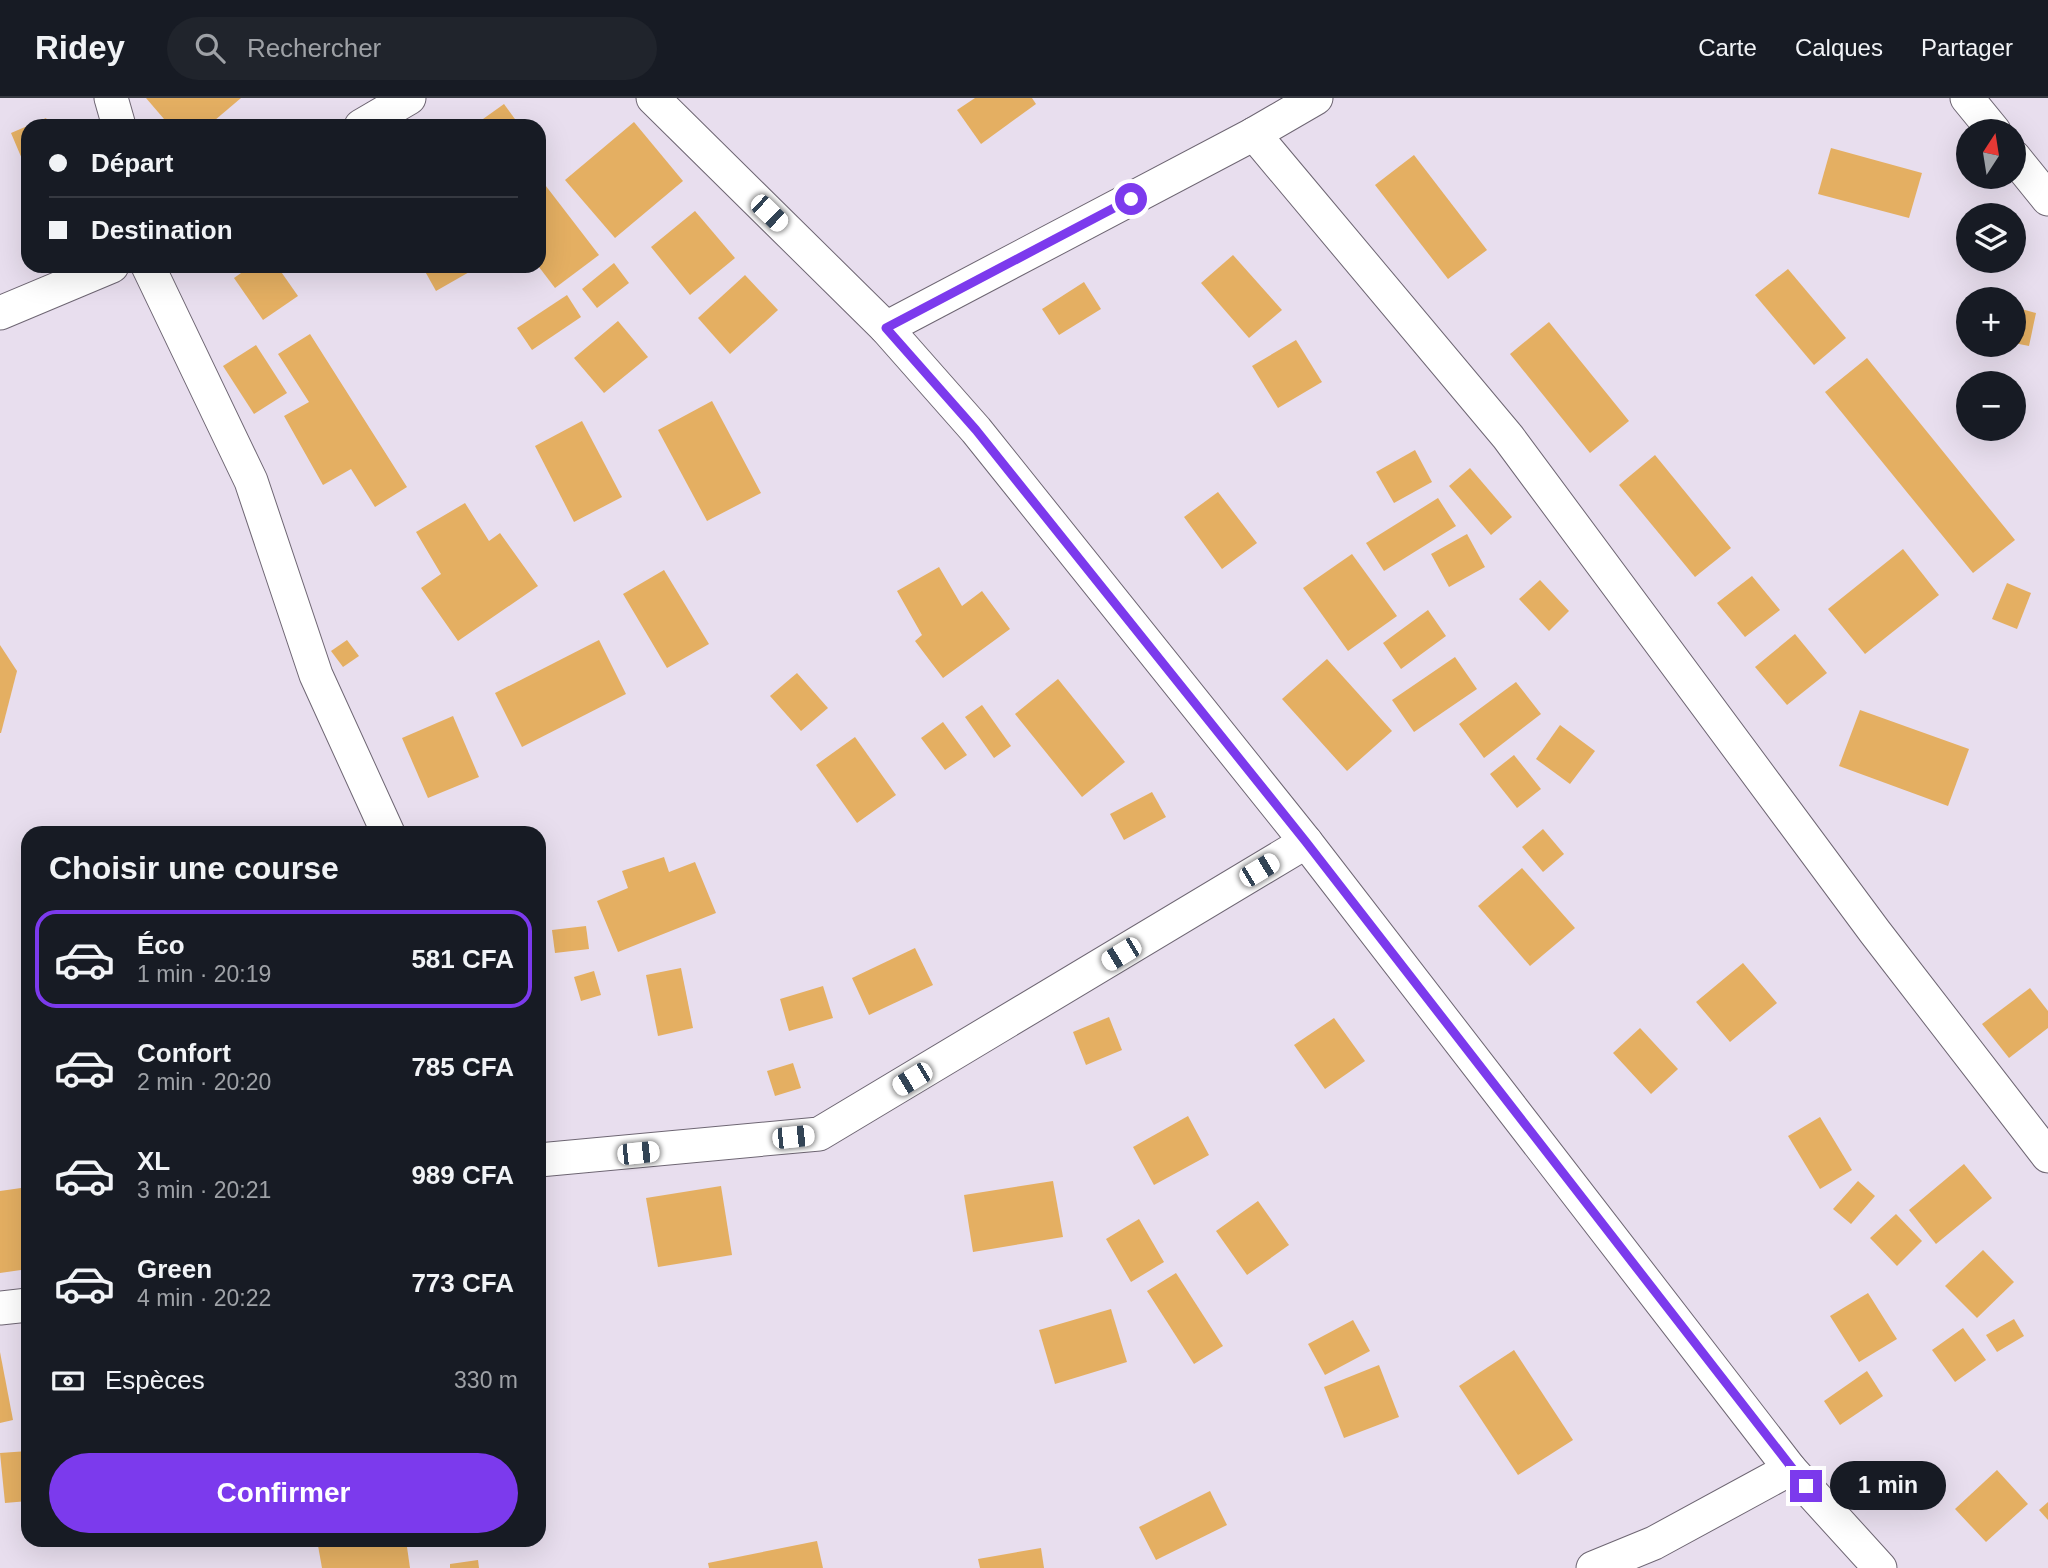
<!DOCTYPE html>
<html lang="fr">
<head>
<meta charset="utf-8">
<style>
	body { margin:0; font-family:Helvetica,sans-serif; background:#20242c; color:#f1f3f6; height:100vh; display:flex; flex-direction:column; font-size:26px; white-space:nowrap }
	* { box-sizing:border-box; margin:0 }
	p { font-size:23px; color:#9ea1a6 }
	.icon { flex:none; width:38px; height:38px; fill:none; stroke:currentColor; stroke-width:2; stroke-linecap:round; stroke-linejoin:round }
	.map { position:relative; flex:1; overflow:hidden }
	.panel { position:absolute; left:21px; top:728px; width:525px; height:721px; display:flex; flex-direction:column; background:#171b24; border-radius:21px; box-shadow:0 7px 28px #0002 }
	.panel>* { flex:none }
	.hud { position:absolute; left:21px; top:21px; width:525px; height:154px; border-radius:21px; box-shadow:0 7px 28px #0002; display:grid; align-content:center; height:154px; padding:0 28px; background:#171b24 }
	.needle { width:46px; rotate:12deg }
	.fabs { position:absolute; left:1956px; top:21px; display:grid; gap:14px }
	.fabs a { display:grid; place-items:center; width:70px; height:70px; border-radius:50%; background:#171b24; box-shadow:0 7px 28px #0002; font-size:35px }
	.end { position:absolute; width:32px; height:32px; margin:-16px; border:9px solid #7c3aed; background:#fff; box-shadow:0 0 0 4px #fff }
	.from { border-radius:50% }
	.bubble { position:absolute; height:49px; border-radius:24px; background:#171b24; box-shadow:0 7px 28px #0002; font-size:23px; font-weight:700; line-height:49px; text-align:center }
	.car { position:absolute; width:21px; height:42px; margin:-21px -10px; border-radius:9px; box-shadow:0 0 5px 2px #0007; background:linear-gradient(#fff 24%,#345 0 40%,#fff 0 76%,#345 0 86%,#fff 0) }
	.hud b { display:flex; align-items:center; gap:24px; height:66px; font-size:26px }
	.hud b+b { border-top:2px solid #363941 }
	.hud i { width:18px; height:18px; background:#f1f3f6 }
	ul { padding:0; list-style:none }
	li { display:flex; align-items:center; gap:21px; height:98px; margin:0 14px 10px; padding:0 14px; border:4px solid transparent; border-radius:21px }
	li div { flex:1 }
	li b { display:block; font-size:26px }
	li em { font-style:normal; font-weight:700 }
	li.on { border-color:#7c3aed }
	li>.icon { width:63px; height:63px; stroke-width:1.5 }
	h2 { padding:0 28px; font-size:32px; line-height:84px }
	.pay { display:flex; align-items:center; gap:18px; height:77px; padding:0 28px; font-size:26px }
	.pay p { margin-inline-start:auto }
	.action { display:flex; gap:14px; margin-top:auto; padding:14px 28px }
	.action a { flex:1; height:80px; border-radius:42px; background:#7c3aed; color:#fff; font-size:28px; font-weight:700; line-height:80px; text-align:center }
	header { display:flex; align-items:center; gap:42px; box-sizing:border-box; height:98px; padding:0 35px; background:#171b24; border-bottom:2px solid #363941 }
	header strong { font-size:33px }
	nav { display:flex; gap:38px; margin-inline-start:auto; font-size:24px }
	.search { width:490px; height:63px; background:#20242c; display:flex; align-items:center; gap:18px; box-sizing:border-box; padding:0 24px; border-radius:38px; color:#9ea1a6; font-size:26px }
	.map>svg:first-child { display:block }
	.building { fill:#e4af62 }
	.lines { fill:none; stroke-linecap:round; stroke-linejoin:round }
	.street-casing { stroke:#6e6673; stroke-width:35 }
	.street { stroke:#fff; stroke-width:33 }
	.route { stroke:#7c3aed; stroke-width:9 }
</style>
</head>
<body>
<header>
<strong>Ridey</strong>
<div class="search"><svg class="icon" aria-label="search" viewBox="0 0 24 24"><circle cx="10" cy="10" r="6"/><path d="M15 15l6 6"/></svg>Rechercher</div>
<nav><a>Carte</a><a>Calques</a><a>Partager</a></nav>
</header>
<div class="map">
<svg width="2048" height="1470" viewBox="0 0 2048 1470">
	<rect width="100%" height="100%" fill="#e8deee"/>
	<g class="building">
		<polygon points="146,0 241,0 208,28 170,28"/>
		<polygon points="975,0 1032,0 1036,6 981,46 957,12"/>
		<polygon points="504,6 520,28 477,28 476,26"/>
		<polygon points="46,20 50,28 28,28 28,59 22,61 11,35"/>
		<polygon points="634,24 683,83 615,140 565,82"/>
		<polygon points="1831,50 1922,75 1909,120 1818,96"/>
		<polygon points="1414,57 1487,152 1448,181 1375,87"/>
		<polygon points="539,79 599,157 555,190 539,169"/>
		<polygon points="695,113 735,160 690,197 651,149"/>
		<polygon points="1233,157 1282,212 1249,240 1201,185"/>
		<polygon points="614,165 629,185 597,210 582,191"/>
		<polygon points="251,168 277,168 298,198 263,222 234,180"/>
		<polygon points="422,168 468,168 471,173 436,193"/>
		<polygon points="1788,171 1846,240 1814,267 1755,197"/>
		<polygon points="745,177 778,212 730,256 698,220"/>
		<polygon points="1084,184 1101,211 1059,237 1042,211"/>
		<polygon points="567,197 581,219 532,252 517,230"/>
		<polygon points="2014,209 2036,215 2029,248 2014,245"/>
		<polygon points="618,223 648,259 604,295 574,260"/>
		<polygon points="1549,224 1629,323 1590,355 1510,256"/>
		<polygon points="310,236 407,389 375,409 351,371 323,387 284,318 309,304 278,256"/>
		<polygon points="1296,242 1322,284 1278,310 1252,268"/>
		<polygon points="256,247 287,295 254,316 223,268"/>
		<polygon points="1867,260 2015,442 1973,475 1825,294"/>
		<polygon points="712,303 761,395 707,423 658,332"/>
		<polygon points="582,323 622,399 574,424 535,348"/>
		<polygon points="1415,352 1432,384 1394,405 1376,374"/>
		<polygon points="1655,357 1731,450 1695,479 1619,387"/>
		<polygon points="1470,370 1512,419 1491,437 1449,388"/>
		<polygon points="1218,394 1257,445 1222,471 1184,419"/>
		<polygon points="1438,400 1456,428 1384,473 1366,445"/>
		<polygon points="465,405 489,443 500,435 538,488 458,543 421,490 441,476 416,434"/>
		<polygon points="1467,436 1485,469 1449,489 1431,456"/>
		<polygon points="1903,451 1939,497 1865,556 1828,511"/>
		<polygon points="1352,456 1397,518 1348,553 1303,490"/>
		<polygon points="939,469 962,508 982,493 1010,531 943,580 915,543 922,537 897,493"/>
		<polygon points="664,472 709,546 667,570 623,496"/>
		<polygon points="1752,478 1780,512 1745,539 1717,505"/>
		<polygon points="1540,482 1569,513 1549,533 1519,501"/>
		<polygon points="2007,485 2031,495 2017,531 1992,521"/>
		<polygon points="1428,512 1446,538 1401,571 1383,545"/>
		<polygon points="1795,536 1827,575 1787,607 1755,569"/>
		<polygon points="347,542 359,558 343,569 331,553"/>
		<polygon points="599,542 626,596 522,649 495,595"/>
		<polygon points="0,547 17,573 1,635 0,635"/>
		<polygon points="1455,559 1477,591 1414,634 1392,602"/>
		<polygon points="1327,561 1392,633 1347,673 1282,601"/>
		<polygon points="797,575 828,610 801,633 770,598"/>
		<polygon points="1058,581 1125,664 1082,699 1015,616"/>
		<polygon points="1516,584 1541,616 1484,660 1459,626"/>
		<polygon points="982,607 1011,648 994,660 965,619"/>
		<polygon points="1860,612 1969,651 1948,708 1839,668"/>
		<polygon points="453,618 479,679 428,700 402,640"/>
		<polygon points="943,624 967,657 945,672 921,640"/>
		<polygon points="1560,627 1595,653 1570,686 1536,661"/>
		<polygon points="855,639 896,697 857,725 816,667"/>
		<polygon points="1514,657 1541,691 1517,710 1490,676"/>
		<polygon points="1152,694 1166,719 1124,742 1110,716"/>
		<polygon points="1543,731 1564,756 1543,774 1522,749"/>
		<polygon points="664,759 669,774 695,764 716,815 618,854 597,803 628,790 622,773"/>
		<polygon points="1522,770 1575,830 1530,868 1478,808"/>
		<polygon points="586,828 589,851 555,855 552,832"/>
		<polygon points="915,850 933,887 869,917 852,880"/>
		<polygon points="1743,865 1777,905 1730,944 1696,904"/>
		<polygon points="681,870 693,930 658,938 646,877"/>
		<polygon points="594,873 601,897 581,903 574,879"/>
		<polygon points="823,888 833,920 789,933 780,901"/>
		<polygon points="2030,890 2048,913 2048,930 2009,960 1982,926"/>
		<polygon points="1109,919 1122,952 1086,967 1073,934"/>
		<polygon points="1334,920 1365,963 1325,991 1294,947"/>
		<polygon points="1640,930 1678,971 1651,996 1613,955"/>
		<polygon points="793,965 801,990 775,998 767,973"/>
		<polygon points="1188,1018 1209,1057 1154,1087 1133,1049"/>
		<polygon points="1820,1019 1852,1072 1820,1091 1788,1038"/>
		<polygon points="1964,1066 1992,1100 1936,1146 1909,1112"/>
		<polygon points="1053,1083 1063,1139 973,1154 964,1097"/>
		<polygon points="1858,1083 1875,1098 1851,1126 1833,1111"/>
		<polygon points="721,1088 732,1157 658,1169 646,1100"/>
		<polygon points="28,1089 28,1171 0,1175 0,1093"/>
		<polygon points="1258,1103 1289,1147 1247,1177 1216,1133"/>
		<polygon points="1896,1116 1922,1143 1897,1168 1870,1140"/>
		<polygon points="1139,1121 1164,1164 1131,1184 1106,1141"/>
		<polygon points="1983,1152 2014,1184 1977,1220 1945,1188"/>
		<polygon points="1176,1175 1223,1248 1194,1266 1147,1193"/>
		<polygon points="1868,1195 1897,1241 1859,1264 1830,1218"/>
		<polygon points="1111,1211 1127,1264 1055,1286 1039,1232"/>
		<polygon points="2014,1221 2024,1238 1997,1254 1986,1237"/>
		<polygon points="1353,1222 1370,1253 1325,1277 1308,1246"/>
		<polygon points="1963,1230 1986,1262 1955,1284 1932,1252"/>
		<polygon points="1514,1252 1573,1342 1518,1377 1459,1288"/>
		<polygon points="0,1254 13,1322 0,1325"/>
		<polygon points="1379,1267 1399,1319 1344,1340 1324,1289"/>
		<polygon points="1867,1273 1883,1298 1840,1327 1824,1303"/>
		<polygon points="28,1353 28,1403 5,1405 0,1355"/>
		<polygon points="1997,1372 2028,1406 1986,1444 1955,1411"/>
		<polygon points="1210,1393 1227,1427 1156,1462 1139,1429"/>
		<polygon points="2048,1404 2048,1422 2039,1412"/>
		<polygon points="317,1442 406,1442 410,1470 322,1470"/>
		<polygon points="817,1443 823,1470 709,1470 708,1465"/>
		<polygon points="1041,1450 1044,1470 980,1470 978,1461"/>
		<polygon points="478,1462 479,1470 450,1470 450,1466"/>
	</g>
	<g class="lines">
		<g class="street-casing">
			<g id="street">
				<polyline points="111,0 119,28"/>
				<polyline points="653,0 886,230 976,332 1306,744 1790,1371"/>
				<polyline points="1967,0 1994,33"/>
				<polyline points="361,28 409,0"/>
				<polyline points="1254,36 1508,339 1875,834 2048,1058"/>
				<polyline points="2014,59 2048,101"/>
				<polyline points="148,168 251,383 316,577 388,735"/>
				<polyline points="0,215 112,168"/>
				<polyline points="886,230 1254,36 1316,0"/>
				<polyline points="539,1062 819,1036 1306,744"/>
				<polyline points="0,1210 28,1207"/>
				<polyline points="1593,1470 1654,1445 1790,1371 1880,1470"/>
			</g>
		</g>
		<use href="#street" class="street"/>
	</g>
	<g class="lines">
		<polyline class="route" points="1131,101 886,230 976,332 1306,744 1806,1388"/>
	</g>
</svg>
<div class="fabs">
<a><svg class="needle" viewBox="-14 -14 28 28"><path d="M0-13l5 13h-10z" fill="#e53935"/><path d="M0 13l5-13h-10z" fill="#9ea1a6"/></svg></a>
<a><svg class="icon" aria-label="layers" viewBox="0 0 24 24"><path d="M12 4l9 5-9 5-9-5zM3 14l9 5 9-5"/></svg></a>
<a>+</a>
<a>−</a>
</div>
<i class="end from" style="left:1131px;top:101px"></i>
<i class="end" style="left:1806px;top:1388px"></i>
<div class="bubble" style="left:1830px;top:1363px;width:116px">1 min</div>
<i class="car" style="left:769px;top:115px;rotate:134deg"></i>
<i class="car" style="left:1259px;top:772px;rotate:59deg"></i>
<i class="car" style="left:1121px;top:856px;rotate:239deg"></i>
<i class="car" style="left:912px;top:981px;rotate:239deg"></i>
<i class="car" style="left:793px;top:1039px;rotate:84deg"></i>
<i class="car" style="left:638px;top:1055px;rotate:84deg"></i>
<div class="hud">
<b><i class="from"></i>Départ</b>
<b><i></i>Destination</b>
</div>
<section class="panel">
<h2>Choisir une course</h2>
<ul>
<li class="on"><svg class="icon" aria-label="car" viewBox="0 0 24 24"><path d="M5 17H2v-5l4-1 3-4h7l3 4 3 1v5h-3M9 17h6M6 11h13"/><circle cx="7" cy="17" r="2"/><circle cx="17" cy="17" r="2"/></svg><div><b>Éco</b><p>1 min · 20:19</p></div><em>581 CFA</em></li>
<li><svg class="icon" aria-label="car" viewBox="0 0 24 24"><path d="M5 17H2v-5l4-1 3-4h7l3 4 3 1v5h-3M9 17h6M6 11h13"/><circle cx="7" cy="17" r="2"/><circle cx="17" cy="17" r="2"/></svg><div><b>Confort</b><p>2 min · 20:20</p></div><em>785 CFA</em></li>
<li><svg class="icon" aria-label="car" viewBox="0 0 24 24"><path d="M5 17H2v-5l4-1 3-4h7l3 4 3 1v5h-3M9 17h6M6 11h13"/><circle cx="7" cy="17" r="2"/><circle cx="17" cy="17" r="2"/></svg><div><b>XL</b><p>3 min · 20:21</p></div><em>989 CFA</em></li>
<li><svg class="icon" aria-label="car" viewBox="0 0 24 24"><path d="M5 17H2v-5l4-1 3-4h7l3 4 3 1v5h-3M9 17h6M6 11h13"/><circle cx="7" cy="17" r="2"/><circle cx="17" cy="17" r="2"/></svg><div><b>Green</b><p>4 min · 20:22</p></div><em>773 CFA</em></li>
</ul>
<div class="pay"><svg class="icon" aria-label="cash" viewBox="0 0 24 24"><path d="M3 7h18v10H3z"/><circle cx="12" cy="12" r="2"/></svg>Espèces<p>330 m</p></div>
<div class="action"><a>Confirmer</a></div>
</section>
</div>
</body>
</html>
